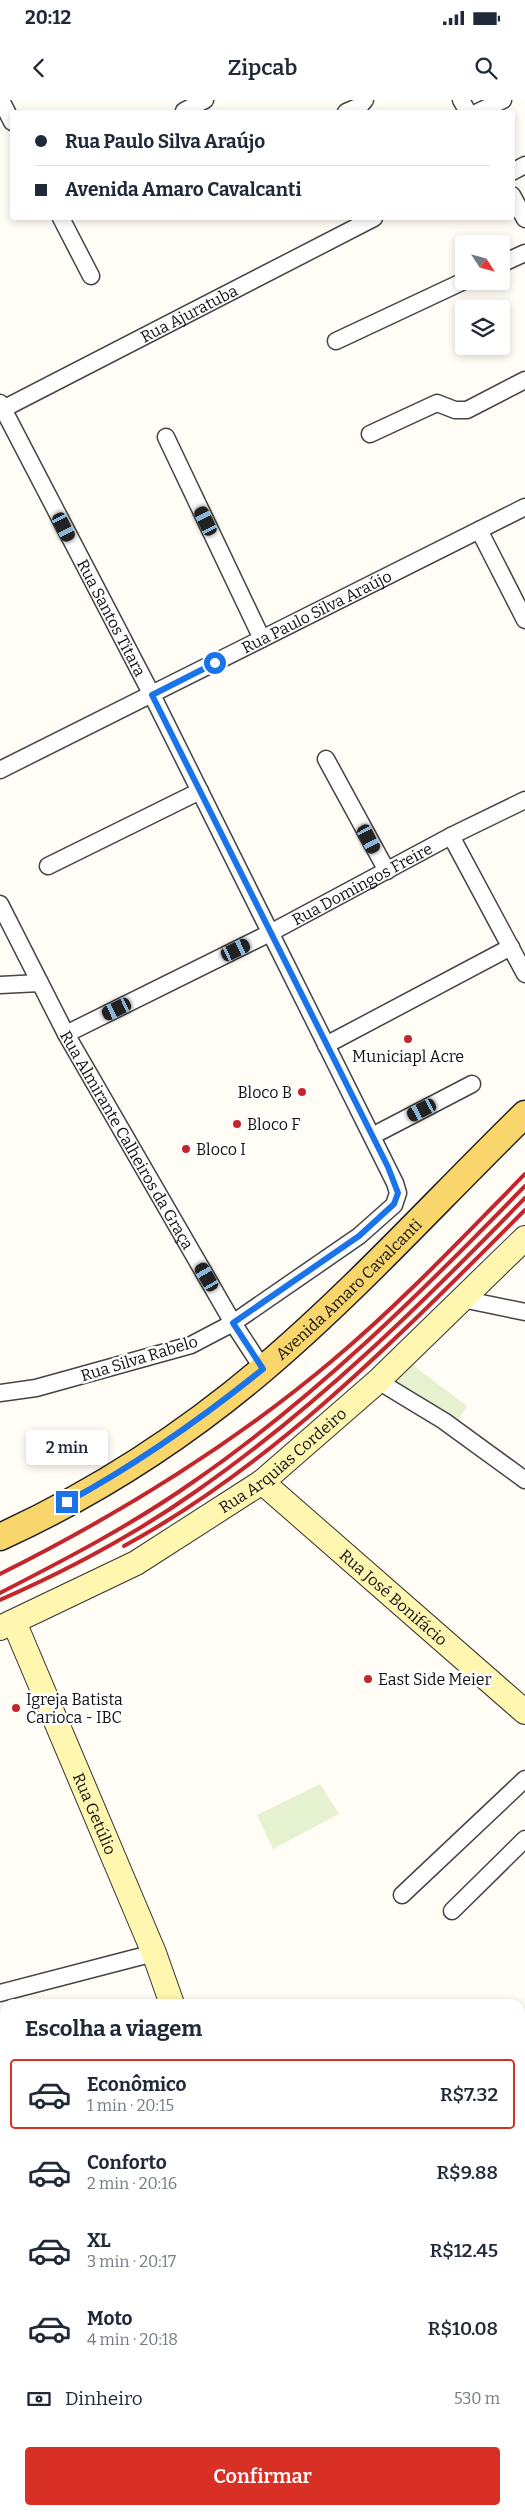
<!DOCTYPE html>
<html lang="pt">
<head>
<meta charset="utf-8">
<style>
	body { margin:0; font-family:Bitter,serif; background:#f6f6f7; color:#1f2937; height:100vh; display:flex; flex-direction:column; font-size:19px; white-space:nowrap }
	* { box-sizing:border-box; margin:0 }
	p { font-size:16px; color:#747a83 }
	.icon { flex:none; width:28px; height:28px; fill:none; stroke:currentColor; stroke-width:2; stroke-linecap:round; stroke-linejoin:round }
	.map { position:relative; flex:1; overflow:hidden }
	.details { position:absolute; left:0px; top:1899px; width:525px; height:516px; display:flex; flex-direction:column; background:#fff; border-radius:15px 15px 0 0; box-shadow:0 2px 8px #0003 }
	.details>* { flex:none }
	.guide { position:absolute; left:10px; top:10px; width:505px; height:110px; border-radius:5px; box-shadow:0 2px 8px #0003; display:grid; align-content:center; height:110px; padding:0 25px; background:#fff }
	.needle { width:32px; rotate:126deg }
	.controls { position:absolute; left:455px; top:135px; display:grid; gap:10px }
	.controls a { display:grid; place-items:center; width:55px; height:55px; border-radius:5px; background:#fff; box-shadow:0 2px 8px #0003; font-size:25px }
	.end { position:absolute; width:22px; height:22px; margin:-11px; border:6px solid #1a73e8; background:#fff; box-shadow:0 0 0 2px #fff }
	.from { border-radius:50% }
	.bubble { position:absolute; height:35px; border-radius:5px; background:#fff; box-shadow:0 2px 8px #0003; font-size:16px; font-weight:600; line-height:35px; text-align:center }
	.car { position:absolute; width:15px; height:30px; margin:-15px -8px; border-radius:6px; box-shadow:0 0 4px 1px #0007; background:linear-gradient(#222 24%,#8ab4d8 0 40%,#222 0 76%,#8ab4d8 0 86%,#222 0) }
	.guide b { display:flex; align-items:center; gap:18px; height:48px; font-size:19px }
	.guide b+b { border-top:1px solid #e0e1e3 }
	.guide i { width:12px; height:12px; background:#1f2937 }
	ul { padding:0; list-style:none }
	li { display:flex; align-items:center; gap:15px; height:70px; margin:0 10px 8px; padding:0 15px; border:2px solid transparent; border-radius:5px }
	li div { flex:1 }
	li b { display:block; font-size:19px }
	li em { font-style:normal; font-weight:600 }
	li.current { border-color:#d93025 }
	li>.icon { width:45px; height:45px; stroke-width:1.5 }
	h2 { padding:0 25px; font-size:22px; line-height:60px }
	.pay { display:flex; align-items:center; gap:12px; height:55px; padding:0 25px; font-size:19px }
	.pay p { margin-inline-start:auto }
	.cta { display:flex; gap:10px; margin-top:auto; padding:10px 25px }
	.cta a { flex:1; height:58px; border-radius:5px; background:#d93025; color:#fff; font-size:20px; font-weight:600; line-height:58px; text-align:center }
	.status { display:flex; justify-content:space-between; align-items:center; height:35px; padding:0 25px; background:#fff; direction:ltr }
	.status svg { height:14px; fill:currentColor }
	header { display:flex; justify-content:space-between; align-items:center; height:65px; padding:0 25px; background:#fff; font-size:22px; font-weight:600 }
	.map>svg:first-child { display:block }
	.pitch { fill:#e6f2cf }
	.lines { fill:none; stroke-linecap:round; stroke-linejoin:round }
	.street-casing { stroke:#444; stroke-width:19 }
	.secondary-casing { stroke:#333; stroke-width:26 }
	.primary-casing { stroke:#222; stroke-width:29 }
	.street { stroke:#fff; stroke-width:16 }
	.secondary { stroke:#fff6b0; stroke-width:24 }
	.primary { stroke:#f9d66b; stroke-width:26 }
	.rail { stroke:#c4262e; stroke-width:4 }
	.route { stroke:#1a73e8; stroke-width:6 }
	.poi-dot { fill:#c4262e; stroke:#fff; stroke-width:2 }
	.labels { text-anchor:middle; stroke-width:5; stroke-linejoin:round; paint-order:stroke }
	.street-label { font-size:16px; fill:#111; stroke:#fff }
	.poi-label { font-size:16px; fill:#111; stroke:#fff; text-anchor:start }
</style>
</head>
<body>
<div class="status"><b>20:12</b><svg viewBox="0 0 49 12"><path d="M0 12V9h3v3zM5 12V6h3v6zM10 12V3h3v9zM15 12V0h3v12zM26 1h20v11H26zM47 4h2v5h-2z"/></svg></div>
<header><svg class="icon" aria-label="back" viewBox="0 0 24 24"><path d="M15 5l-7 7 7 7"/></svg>Zipcab<svg class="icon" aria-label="search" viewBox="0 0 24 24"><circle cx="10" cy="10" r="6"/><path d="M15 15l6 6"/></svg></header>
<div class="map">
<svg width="525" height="2414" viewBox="0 0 525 2414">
	<rect width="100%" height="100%" fill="#fffdf5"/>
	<g class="pitch">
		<polygon points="405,1259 467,1306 455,1325 385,1279"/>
		<polygon points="320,1684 339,1714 273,1749 257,1715"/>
	</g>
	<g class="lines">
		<g class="street-casing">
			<g id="street">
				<polyline points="1,0 12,22"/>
				<polyline points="461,0 468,12"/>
				<polyline points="184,11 205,0"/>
				<polyline points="346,12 360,6 365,0"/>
				<polyline points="478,12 503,0"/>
				<polyline points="512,72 525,65"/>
				<polyline points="512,95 525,119"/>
				<polyline points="61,118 91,176"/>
				<polyline points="501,164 525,153"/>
				<polyline points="336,241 464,181"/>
				<path id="s1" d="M0,303L152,595L395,1083L398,1093L394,1105L359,1136L233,1223L191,1245L36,1288L0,1293"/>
				<path id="s2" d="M3,309L374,118"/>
				<polyline points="370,334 437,303 455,310 467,310 525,280"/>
				<polyline points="166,337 262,539"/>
				<polyline points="479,430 525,520"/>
				<polyline points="326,659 387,771"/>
				<path id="s3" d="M0,670L525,407"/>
				<polyline points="451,736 525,874"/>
				<polyline points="48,766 200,691"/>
				<path id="s4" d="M0,804L66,934L233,1223L263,1269"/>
				<polyline points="0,885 40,883"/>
				<path id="s5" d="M66,934L270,833L451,736L525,700"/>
				<polyline points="326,945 511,847"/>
				<polyline points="372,1036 472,984"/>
				<polyline points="462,1199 525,1212"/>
				<polyline points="378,1281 444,1321 525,1380"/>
				<polyline points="402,1795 525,1679"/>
				<polyline points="452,1811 525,1739"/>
				<polyline points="0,1893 154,1853"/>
				<polyline points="520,1938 525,1934"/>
				<polyline points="520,2205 525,2202"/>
				<polyline points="0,2308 5,2321"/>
				<polyline points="40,2410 41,2414"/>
				<polyline points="145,2414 152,2410"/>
			</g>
		</g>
		<g class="secondary-casing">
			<g id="secondary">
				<path id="s6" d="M262,1382L525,1612"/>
				<path id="s7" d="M14,1522L154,1853L172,1904"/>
				<path id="s8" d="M0,1528L136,1463L262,1382L378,1281L525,1138"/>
				<polyline points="0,2075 5,2074"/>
				<polyline points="371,2410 373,2414"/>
			</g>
		</g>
		<g class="primary-casing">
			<g id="primary">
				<path id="s9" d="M0,1437C94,1394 184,1336 263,1269C356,1190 438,1099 525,1014"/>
			</g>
		</g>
		<use href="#street" class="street"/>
		<use href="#secondary" class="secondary"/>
		<use href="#primary" class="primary"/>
		<g class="rail">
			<path d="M124,1446C278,1362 402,1233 525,1110"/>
			<path d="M0,1474C118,1415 231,1346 333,1260C401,1203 462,1138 525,1074"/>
			<path d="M0,1493C66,1459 132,1425 193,1382C316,1297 421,1193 525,1086"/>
			<path d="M0,1500C68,1470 134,1435 195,1392C316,1308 422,1204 525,1098"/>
		</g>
	</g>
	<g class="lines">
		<path class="route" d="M67,1402C137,1364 201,1319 263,1269L233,1223L359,1136L394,1104L398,1093L388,1067L152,595L215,563"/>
	</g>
	<g class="poi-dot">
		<circle cx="408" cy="939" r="5"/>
		<circle cx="302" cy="992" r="5"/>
		<circle cx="237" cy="1024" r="5"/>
		<circle cx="186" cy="1049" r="5"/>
		<circle cx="368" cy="1579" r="5"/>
		<circle cx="16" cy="1608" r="5"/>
	</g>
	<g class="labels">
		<g class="street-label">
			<text dy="6" stroke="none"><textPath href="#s2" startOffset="209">Rua Ajuratuba</textPath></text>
			<text dy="6" stroke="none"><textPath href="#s3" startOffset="354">Rua Paulo Silva Araújo</textPath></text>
			<text dy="6" stroke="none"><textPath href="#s1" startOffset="242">Rua Santos Titara</textPath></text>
			<text dy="6" stroke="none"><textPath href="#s5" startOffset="332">Rua Domingos Freire</textPath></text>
			<text dy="6" stroke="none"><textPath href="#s4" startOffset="268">Rua Almirante Calheiros da Graça</textPath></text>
			<text dy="6" stroke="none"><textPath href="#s9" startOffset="430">Avenida Amaro Cavalcanti</textPath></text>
			<text transform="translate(139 1258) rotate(-17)" y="6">Rua Silva Rabelo</text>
			<text dy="6" stroke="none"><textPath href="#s8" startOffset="330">Rua Arquias Cordeiro</textPath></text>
			<text dy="6" stroke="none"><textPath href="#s6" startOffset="175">Rua José Bonifácio</textPath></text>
			<text dy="6" stroke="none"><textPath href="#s7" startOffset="208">Rua Getúlio</textPath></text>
		</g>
		<g class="poi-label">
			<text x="408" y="962" text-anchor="middle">Municiapl Acre</text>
			<text x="292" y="998" text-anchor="end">Bloco B</text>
			<text x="247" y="1030">Bloco F</text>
			<text x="196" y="1055">Bloco I</text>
			<text x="378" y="1585">East Side Meier</text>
			<text x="26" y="1605">Igreja Batista<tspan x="26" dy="18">Carioca - IBC</tspan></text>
		</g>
	</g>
</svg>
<div class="controls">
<a><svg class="needle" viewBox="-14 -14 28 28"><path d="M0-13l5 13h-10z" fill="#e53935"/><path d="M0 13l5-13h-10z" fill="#747a83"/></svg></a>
<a><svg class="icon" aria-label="layers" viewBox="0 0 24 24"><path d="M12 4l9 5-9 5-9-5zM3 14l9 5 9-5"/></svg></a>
</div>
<i class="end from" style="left:215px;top:563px"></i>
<i class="end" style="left:67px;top:1402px"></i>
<div class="bubble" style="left:26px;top:1330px;width:82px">2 min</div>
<i class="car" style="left:206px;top:421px;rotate:334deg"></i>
<i class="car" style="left:64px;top:427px;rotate:153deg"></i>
<i class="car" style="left:369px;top:739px;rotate:152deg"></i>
<i class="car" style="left:236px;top:850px;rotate:64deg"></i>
<i class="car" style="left:117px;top:909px;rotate:244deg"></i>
<i class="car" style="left:422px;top:1010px;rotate:243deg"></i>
<i class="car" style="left:207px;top:1177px;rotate:330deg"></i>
<div class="guide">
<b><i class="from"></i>Rua Paulo Silva Araújo</b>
<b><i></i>Avenida Amaro Cavalcanti</b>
</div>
<section class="details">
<h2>Escolha a viagem</h2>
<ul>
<li class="current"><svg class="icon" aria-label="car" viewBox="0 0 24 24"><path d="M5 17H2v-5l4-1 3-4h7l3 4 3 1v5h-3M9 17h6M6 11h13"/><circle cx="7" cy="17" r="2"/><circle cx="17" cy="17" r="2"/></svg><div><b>Econômico</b><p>1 min · 20:15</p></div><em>R$7.32</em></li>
<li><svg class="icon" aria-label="car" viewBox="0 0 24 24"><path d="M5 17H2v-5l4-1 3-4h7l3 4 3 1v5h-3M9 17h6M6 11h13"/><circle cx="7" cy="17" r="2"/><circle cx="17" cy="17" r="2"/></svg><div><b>Conforto</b><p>2 min · 20:16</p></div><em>R$9.88</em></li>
<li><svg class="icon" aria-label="car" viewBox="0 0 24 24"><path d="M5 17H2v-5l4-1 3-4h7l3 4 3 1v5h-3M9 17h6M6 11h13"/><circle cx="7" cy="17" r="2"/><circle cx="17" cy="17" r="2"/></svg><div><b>XL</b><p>3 min · 20:17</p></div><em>R$12.45</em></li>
<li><svg class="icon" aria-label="car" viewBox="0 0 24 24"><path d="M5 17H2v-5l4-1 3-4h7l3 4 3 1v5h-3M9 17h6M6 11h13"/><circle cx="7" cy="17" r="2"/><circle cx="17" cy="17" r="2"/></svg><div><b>Moto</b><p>4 min · 20:18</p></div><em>R$10.08</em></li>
</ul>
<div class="pay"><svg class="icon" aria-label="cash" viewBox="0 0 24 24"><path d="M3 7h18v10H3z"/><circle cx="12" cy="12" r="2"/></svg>Dinheiro<p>530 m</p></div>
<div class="cta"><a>Confirmar</a></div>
</section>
</div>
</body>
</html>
